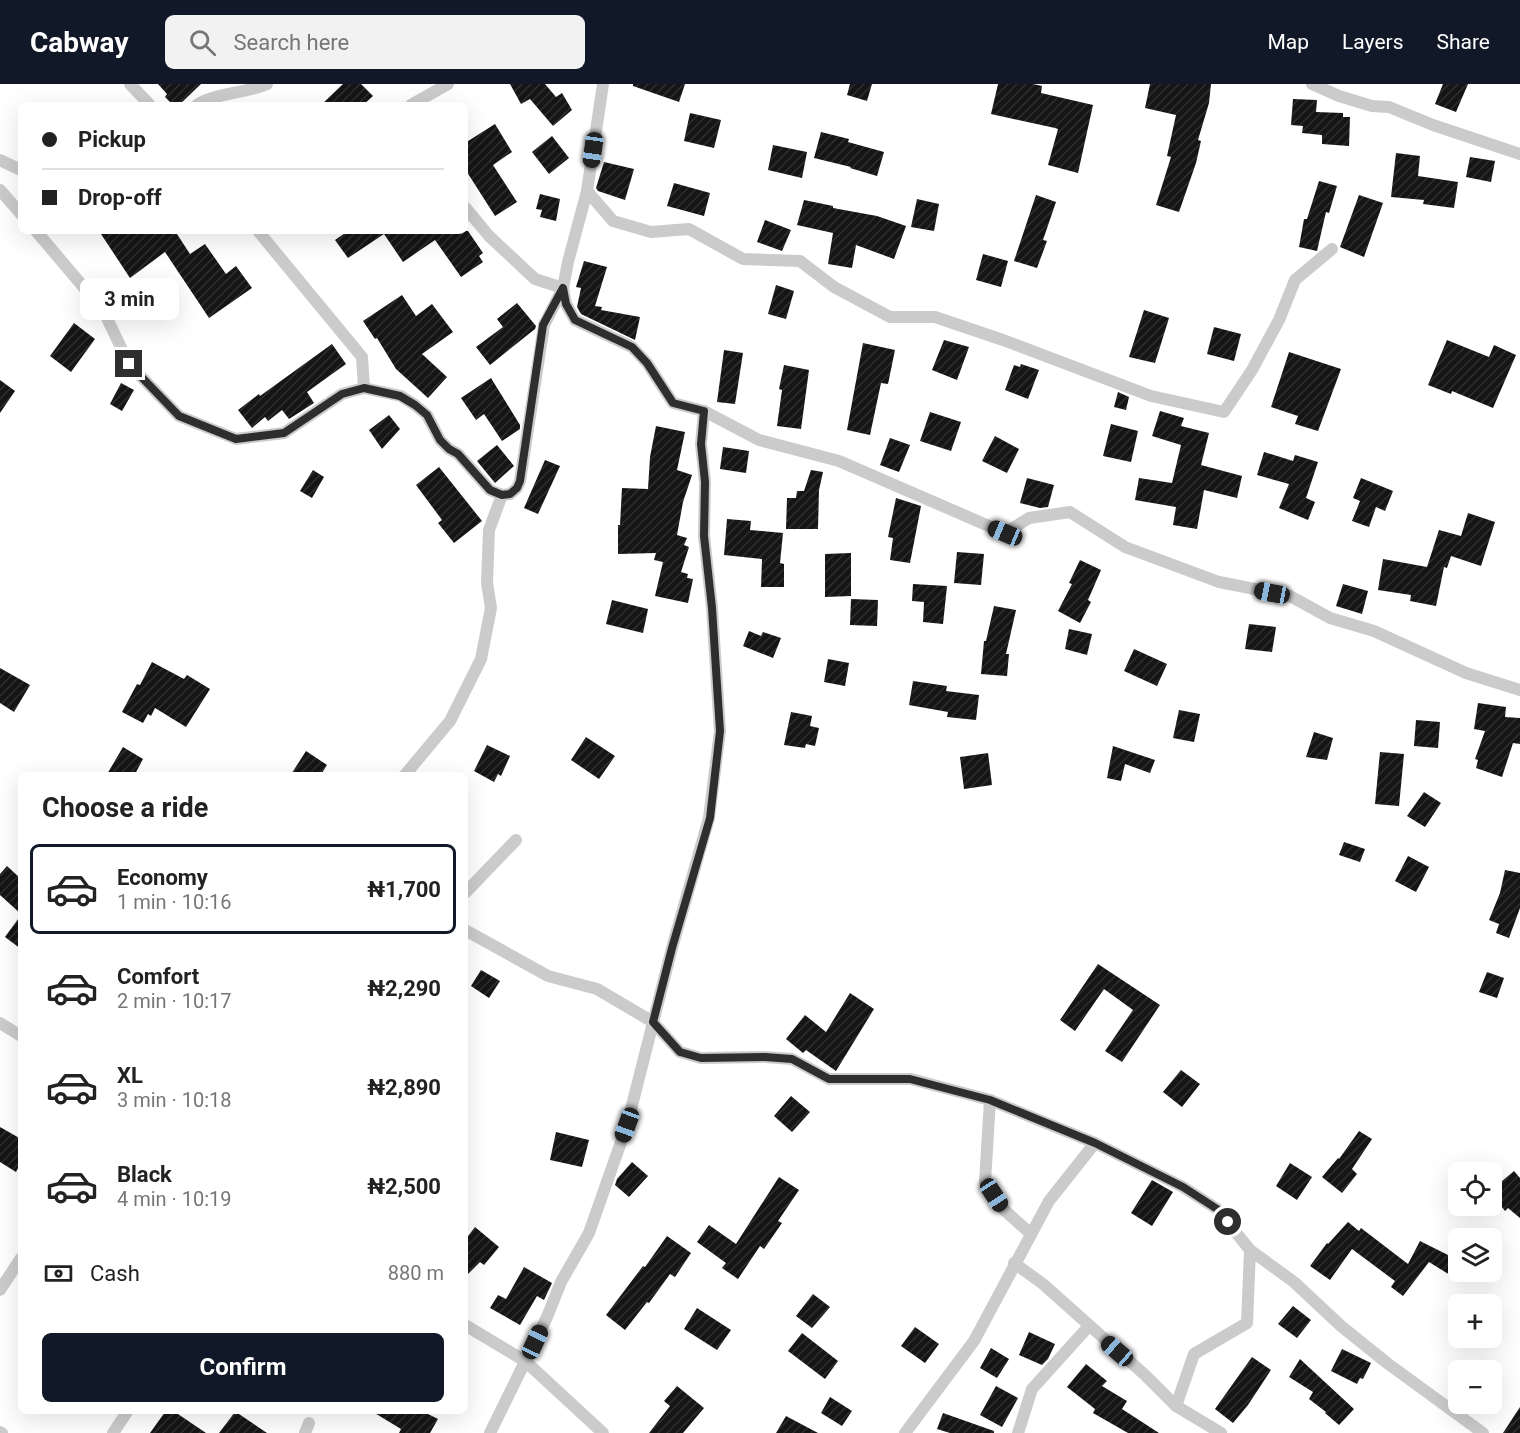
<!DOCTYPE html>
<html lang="en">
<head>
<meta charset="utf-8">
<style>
	body { margin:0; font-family:Roboto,sans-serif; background:#f2f2f2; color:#222; height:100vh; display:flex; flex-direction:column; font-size:22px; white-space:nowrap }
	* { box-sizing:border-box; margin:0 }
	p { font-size:20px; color:#767676 }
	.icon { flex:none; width:33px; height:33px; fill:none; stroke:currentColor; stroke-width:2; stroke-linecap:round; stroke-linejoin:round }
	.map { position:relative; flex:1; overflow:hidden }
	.details { position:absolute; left:18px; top:688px; width:450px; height:642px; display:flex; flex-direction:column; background:#fff; border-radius:9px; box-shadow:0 6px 24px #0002 }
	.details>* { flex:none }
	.banner { position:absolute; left:18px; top:18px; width:450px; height:132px; border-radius:9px; box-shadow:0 6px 24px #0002; display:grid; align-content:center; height:132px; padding:0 24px; background:#fff }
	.tools { position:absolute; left:1448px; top:1078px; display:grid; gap:12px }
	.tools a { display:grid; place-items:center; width:54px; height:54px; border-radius:9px; background:#fff; box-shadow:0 6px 24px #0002; font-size:30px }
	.end { position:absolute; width:27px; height:27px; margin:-14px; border:8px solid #2e2e2e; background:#fff; box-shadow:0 0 0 3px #fff }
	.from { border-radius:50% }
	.bubble { position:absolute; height:42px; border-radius:9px; background:#fff; box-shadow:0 6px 24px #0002; font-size:20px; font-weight:700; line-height:42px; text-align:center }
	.car { position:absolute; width:18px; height:36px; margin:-18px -9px; border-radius:8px; box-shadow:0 0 4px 2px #0007; background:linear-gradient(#222 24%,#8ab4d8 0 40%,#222 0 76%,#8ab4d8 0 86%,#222 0) }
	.banner b { display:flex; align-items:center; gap:21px; height:57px; font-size:22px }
	.banner b+b { border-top:2px solid #e0e0e0 }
	.banner i { width:15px; height:15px; background:#222 }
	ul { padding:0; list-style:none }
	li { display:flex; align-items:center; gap:18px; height:90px; margin:0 12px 9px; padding:0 12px; border:3px solid transparent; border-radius:9px }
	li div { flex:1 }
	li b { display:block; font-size:22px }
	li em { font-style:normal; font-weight:700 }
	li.current { border-color:#111827 }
	li>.icon { width:54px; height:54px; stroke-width:1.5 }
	h2 { padding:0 24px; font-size:27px; line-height:72px }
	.pay { display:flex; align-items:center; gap:15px; height:66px; padding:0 24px; font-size:22px }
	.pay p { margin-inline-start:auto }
	.action { display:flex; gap:12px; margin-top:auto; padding:12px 24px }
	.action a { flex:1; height:69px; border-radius:9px; background:#111827; color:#fff; font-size:24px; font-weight:700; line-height:69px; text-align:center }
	header { display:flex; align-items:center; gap:36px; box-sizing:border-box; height:84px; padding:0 30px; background:#111827; color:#fff }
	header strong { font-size:28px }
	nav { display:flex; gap:33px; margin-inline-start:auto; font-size:21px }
	.search { width:420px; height:54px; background:#f2f2f2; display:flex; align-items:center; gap:15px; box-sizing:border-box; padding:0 21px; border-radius:9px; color:#767676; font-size:22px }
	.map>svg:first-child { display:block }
	.building { fill:url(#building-hatch) }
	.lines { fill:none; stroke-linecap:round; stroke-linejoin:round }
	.street { stroke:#cbcbcb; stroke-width:12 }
	.route { stroke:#2e2e2e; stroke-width:8 }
</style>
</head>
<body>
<header>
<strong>Cabway</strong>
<div class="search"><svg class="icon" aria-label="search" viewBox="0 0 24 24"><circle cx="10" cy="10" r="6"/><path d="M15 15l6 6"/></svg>Search here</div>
<nav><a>Map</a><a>Layers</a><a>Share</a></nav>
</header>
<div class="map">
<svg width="1520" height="1349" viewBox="0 0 1520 1349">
	<defs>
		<pattern id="building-hatch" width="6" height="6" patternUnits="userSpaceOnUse" patternTransform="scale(1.5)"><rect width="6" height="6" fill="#151515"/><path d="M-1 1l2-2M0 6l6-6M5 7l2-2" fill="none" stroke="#2f2f2f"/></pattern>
	</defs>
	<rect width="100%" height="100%" fill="#fff"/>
	<g class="building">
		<polygon points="158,0 201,0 179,21 173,21 165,13 167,10"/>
		<polygon points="343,0 361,0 373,12 363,21 321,21"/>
		<polygon points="510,0 545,0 556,13 562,9 572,26 553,42 530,15 521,20"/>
		<polygon points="633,0 685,0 679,18 633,2"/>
		<polygon points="850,0 872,0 867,17 847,11"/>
		<polygon points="998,0 1033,0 1042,2 1041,9 1093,21 1078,89 1048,81 1058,45 1055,44 991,30"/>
		<polygon points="1150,0 1211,0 1209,19 1198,56 1201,57 1196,79 1179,128 1156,121 1171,73 1167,72 1176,31 1145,24"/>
		<polygon points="1443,0 1468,0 1456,28 1435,20"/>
		<polygon points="1293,15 1317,16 1316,28 1343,29 1343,33 1350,33 1349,62 1322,60 1322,51 1302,49 1303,42 1291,41"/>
		<polygon points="690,29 721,36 714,64 684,57"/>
		<polygon points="495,40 512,68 493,81 517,118 495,132 465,85 465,59"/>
		<polygon points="821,48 849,55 848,58 884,68 877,92 850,84 851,83 814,74"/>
		<polygon points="552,52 569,74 549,90 532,68"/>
		<polygon points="773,61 807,68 802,94 768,86"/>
		<polygon points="1396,69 1420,72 1418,92 1458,98 1454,124 1423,120 1424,116 1391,113"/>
		<polygon points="1470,73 1495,77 1491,98 1466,93"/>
		<polygon points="604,78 634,85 625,116 598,107 596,104"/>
		<polygon points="1319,97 1337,102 1329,129 1326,128 1317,167 1299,163 1304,135 1307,135"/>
		<polygon points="674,99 710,109 704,132 667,122"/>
		<polygon points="540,110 560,115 556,137 540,133 542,126 536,125"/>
		<polygon points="1036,111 1056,118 1043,156 1047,157 1037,184 1014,177"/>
		<polygon points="1359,111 1383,119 1364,173 1340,163"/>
		<polygon points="917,115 939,120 934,147 911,143"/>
		<polygon points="804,116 833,122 833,124 877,132 906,142 894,175 856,161 852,184 828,180 833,149 797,141"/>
		<polygon points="765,136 791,146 782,167 757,158"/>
		<polygon points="99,147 175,147 190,170 205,160 226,190 236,182 252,204 209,234 165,168 130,194"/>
		<polygon points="348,147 468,147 483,169 479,172 483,178 461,193 435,156 403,178 384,150 348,174 335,156"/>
		<polygon points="983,170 1008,177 1001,203 976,196"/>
		<polygon points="584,177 607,183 595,222 602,223 601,226 640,233 635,256 581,230 577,223 581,204 576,203"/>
		<polygon points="776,201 794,207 786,235 768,230"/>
		<polygon points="402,211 416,232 432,220 453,248 422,270 447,293 428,314 396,285 377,254 375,255 363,237"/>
		<polygon points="517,219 536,242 535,245 490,281 476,263 503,243 497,235"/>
		<polygon points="1144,226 1169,234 1155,279 1129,273"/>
		<polygon points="74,239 95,255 71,288 50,272"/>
		<polygon points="1214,243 1241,250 1234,277 1207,270"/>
		<polygon points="944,256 969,263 957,296 932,286"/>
		<polygon points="1447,256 1489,273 1494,261 1516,271 1493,324 1452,307 1451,310 1428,301"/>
		<polygon points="863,259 895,266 888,300 881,299 870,351 847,346"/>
		<polygon points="332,260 346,280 307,308 314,319 289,335 282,326 268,337 265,333 252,344 238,326 259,310 260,312"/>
		<polygon points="724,266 743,269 735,320 717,318"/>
		<polygon points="1289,268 1341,285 1318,347 1295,340 1298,332 1271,323"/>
		<polygon points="1021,280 1039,286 1028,315 1005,306 1014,281 1020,283"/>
		<polygon points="784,281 809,286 801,345 777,342 782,306 779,305"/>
		<polygon points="491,294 520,341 520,345 502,357 484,330 476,336 461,314"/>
		<polygon points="0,296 15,307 0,329"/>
		<polygon points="121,299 134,306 122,327 110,320"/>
		<polygon points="1118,308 1129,313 1126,326 1114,323"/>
		<polygon points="1160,327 1184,334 1181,342 1209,349 1201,381 1242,392 1237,414 1204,406 1197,445 1173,441 1176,423 1135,416 1139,394 1172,399 1181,361 1152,352"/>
		<polygon points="930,328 961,338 951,367 920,357"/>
		<polygon points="389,331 400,345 382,365 369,346"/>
		<polygon points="1111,340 1138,347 1131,378 1103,372"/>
		<polygon points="656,342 685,348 677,386 692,391 683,418 677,451 687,454 684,461 689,463 681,488 688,490 687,494 693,495 688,519 655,512 663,478 654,476 656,469 618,470 618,441 620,441 622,404 648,405 650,373"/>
		<polygon points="995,352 1019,365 1007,389 982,377"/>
		<polygon points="890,354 910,361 899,388 880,381"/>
		<polygon points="497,361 514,382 495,399 477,377"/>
		<polygon points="723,363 749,367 746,389 720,385"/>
		<polygon points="1264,368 1293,377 1295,371 1318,378 1306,414 1315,418 1308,436 1279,424 1289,400 1257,391"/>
		<polygon points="545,376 560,382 538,430 524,424"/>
		<polygon points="439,383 482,437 454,459 438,439 442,436 416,401"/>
		<polygon points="313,386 324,393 312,414 300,407"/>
		<polygon points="811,386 823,388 819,406 818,445 786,445 787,414 796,414 797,407 804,407"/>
		<polygon points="1027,394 1054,401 1048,423 1040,424 1020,419"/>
		<polygon points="1361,394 1393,407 1385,427 1376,423 1369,443 1352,437 1360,417 1353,414"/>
		<polygon points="896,414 921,422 910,479 890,476 893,454 888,453"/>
		<polygon points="1468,429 1495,438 1481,482 1451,472 1447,484 1444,483 1436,522 1410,517 1411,511 1378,506 1383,475 1427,483 1439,446 1461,452"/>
		<polygon points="727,435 751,437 750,446 783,449 780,479 784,480 784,503 761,503 762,475 724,471"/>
		<polygon points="957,468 984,470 981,501 954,499"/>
		<polygon points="851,469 851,512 825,513 825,470"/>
		<polygon points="1080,476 1101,486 1088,516 1091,518 1080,539 1058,527 1072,500 1069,499"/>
		<polygon points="913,500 947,502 943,540 923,538 924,518 912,517"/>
		<polygon points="1343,500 1368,507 1362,530 1336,522"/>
		<polygon points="851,515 878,516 877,542 850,541"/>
		<polygon points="612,516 648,525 643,549 606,540"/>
		<polygon points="994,522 1016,526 1006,570 1009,570 1007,592 981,590 984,557 986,557"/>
		<polygon points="1249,540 1276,543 1272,568 1245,565"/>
		<polygon points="1069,545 1092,550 1087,571 1065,565"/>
		<polygon points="749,547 761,552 763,548 781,554 773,574 743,562"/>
		<polygon points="1134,565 1167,580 1157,602 1124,587"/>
		<polygon points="828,575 849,579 845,602 824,598"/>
		<polygon points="152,578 184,595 187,591 210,605 186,643 155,624 151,632 148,630 143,639 122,628 137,600 140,601"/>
		<polygon points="0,584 30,601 14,628 0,619"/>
		<polygon points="913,597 947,602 946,607 979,611 976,636 947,633 948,628 909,621"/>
		<polygon points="1478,619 1506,623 1505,633 1520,634 1520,660 1513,659 1502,693 1476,684 1478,676 1475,675 1485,647 1474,645"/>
		<polygon points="1179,626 1200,630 1194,658 1173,654"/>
		<polygon points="791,628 812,632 810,642 819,644 815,662 806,660 805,664 784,661"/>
		<polygon points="1416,636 1440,638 1438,664 1414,662"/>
		<polygon points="1314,648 1333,654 1327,676 1306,673"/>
		<polygon points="586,653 615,672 599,695 571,676"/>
		<polygon points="487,661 510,672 501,692 498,690 494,698 474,687"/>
		<polygon points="1113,662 1155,676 1150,689 1125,680 1121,697 1107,694"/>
		<polygon points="123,663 143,675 134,692 106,692"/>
		<polygon points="306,667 327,681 320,692 290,692"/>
		<polygon points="1380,668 1404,670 1399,722 1375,720"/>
		<polygon points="988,669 992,701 964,705 960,673"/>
		<polygon points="1424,708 1441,719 1425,743 1407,732"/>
		<polygon points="1344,758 1365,765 1360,778 1339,771"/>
		<polygon points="1408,772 1429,783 1416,808 1395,797"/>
		<polygon points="7,782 21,795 21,830 0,811 0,790"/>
		<polygon points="1505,786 1520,789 1520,824 1509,854 1496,849 1499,840 1489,836 1500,809"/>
		<polygon points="21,831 21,865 5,853"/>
		<polygon points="1098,880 1160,921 1122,978 1105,967 1133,926 1104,905 1075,947 1060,936"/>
		<polygon points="481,886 500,897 489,914 471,902"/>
		<polygon points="1487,888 1504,894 1497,914 1479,908"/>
		<polygon points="850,909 874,925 836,987 806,966 803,969 786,955 805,931 826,948"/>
		<polygon points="1181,986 1200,1000 1182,1023 1163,1008"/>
		<polygon points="791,1012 810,1028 792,1048 774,1032"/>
		<polygon points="0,1043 21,1055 21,1078 16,1088 0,1078"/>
		<polygon points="1359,1047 1372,1055 1352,1085 1357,1090 1342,1109 1322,1093 1338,1074 1339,1075"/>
		<polygon points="556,1048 589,1056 582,1083 550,1076"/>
		<polygon points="632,1078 648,1092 629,1113 615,1101 617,1095"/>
		<polygon points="1290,1079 1312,1093 1297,1116 1276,1102"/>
		<polygon points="1514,1087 1520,1094 1520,1134 1508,1124 1505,1127 1494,1113 1499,1109 1495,1103"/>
		<polygon points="779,1093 799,1106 778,1137 782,1139 764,1165 760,1162 738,1195 722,1184 726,1179 697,1158 709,1141 736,1160"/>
		<polygon points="1152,1096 1173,1108 1152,1142 1131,1129"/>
		<polygon points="1348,1138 1359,1147 1361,1144 1408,1180 1420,1157 1448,1171 1458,1154 1458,1196 1429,1178 1403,1212 1391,1203 1395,1197 1352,1165 1330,1196 1310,1182 1327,1159 1328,1160"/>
		<polygon points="475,1143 499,1163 484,1181 480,1178 465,1193 465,1156"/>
		<polygon points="667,1152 691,1169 675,1193 670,1190 649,1219 647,1218 625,1246 606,1231 643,1182 645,1183"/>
		<polygon points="524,1183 552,1199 544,1216 537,1212 520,1241 490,1224 498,1211 506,1215"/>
		<polygon points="813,1210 830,1223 812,1244 796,1232"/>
		<polygon points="1293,1222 1311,1236 1297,1254 1278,1240"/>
		<polygon points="697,1224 731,1246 717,1266 684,1245"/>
		<polygon points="915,1243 939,1260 925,1279 901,1262"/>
		<polygon points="1029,1248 1055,1260 1048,1275 1042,1281 1019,1271"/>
		<polygon points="802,1249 838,1277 825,1295 788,1267"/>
		<polygon points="991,1264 1009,1275 997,1294 980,1284"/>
		<polygon points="1342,1265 1371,1279 1363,1295 1360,1294 1357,1300 1331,1287"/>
		<polygon points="1252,1273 1271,1286 1248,1321 1233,1339 1215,1325"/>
		<polygon points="1300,1275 1354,1325 1339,1341 1325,1329 1326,1328 1309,1315 1313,1308 1289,1293"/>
		<polygon points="1086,1280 1107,1297 1102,1302 1127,1317 1122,1325 1159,1349 1128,1349 1093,1329 1095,1325 1067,1303"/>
		<polygon points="677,1302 704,1324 683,1349 649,1349 670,1322 664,1317"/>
		<polygon points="996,1302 1018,1314 1002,1343 980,1331"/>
		<polygon points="830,1313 852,1327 842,1342 821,1329"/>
		<polygon points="1520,1323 1520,1349 1503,1349"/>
		<polygon points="165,1328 175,1328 206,1349 150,1349"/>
		<polygon points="235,1328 236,1328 267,1349 219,1349"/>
		<polygon points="373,1328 424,1328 438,1335 430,1349 399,1349 401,1345"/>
		<polygon points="943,1329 994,1347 994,1349 950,1349 937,1345"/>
		<polygon points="786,1332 818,1349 776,1349"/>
	</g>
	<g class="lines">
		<g class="street">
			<polyline points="130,0 150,21"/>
			<polyline points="1312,0 1339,12 1372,22 1389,23 1433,41 1520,70"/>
			<path d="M197,21C211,10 247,9 267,0"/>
			<polyline points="411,21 448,0"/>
			<polyline points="0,76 21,86"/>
			<polyline points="0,106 21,130"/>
			<polyline points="587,107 613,137 651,148 689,145 743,175 800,177 834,203 890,233 935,233 1003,256 1151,312 1224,328 1252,286 1279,236 1295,196 1332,165"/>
			<polyline points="36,147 103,226 129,280 179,332 236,355 284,349 342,310 364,304 401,312 415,321 427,331 440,356 449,365 458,370 490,406 502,411 510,410 517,404 520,397 544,241 563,204 535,195 489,152 465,123"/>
			<polyline points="258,147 362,273 364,304"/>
			<polyline points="704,327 759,356 839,377 1005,449 1029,434 1070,428 1125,463 1219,498 1290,512 1330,534 1374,547 1466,589 1520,606"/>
			<polyline points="404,692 450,637 481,575 491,524 487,499 489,446 502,411"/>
			<polyline points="465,809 516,756"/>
			<polyline points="465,846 548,892 597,905 653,938 680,968 701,974 765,973 792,975 829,995 911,995 990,1016 985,1098 1002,1124 1031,1150"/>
			<polyline points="0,939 21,952"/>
			<polyline points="990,1016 1095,1059"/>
			<polyline points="1014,1179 1043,1200 1145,1291 1176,1322 1221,1349"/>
			<polyline points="0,1206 21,1174"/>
			<polyline points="465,1241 525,1277 603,1349"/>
			<polyline points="1176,1322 1194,1270 1247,1239 1250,1166"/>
			<polyline points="0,1348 2,1349"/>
			<polyline points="113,1349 127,1328"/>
			<polyline points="305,1349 309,1339"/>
			<polyline points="490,1349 547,1233 561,1198 589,1149 627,1041 672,864 709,734 720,647 712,524 704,452 705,398 701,360 704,327 673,319 647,279 632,263 575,236 566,220 563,204 568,178 587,107 603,0"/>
			<polyline points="905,1349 974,1257 1049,1117 1095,1059 1183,1103 1217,1125 1250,1166 1294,1198 1341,1242 1387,1279 1483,1349"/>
			<polyline points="1018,1349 1032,1305 1089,1242"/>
		</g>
	</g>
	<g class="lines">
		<polyline class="route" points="129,280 179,332 236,355 284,349 342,310 364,304 400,312 415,321 427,331 440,356 449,365 458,370 490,406 502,411 510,410 517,404 520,397 543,241 563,204 566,220 575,236 632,263 647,279 673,319 704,327 701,360 705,398 704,452 712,524 720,647 710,734 672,864 653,938 680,968 701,974 765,973 792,975 829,995 910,995 990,1016 1095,1059 1183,1103 1217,1125 1228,1138"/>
	</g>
</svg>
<div class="tools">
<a><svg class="icon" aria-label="locate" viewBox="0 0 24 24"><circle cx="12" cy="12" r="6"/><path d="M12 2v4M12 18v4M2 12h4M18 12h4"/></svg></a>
<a><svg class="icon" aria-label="layers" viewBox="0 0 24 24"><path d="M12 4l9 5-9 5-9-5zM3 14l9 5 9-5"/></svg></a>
<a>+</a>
<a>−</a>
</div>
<i class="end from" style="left:1228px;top:1138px"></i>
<i class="end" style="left:129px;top:280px"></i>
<div class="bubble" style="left:80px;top:194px;width:99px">3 min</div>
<i class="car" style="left:593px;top:66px;rotate:188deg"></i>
<i class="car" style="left:1005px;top:449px;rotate:293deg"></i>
<i class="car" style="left:1272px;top:509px;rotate:281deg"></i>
<i class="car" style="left:627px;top:1041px;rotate:200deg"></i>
<i class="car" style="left:994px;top:1111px;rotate:147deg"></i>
<i class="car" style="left:535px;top:1258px;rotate:25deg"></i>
<i class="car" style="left:1117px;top:1267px;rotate:311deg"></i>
<div class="banner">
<b><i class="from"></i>Pickup</b>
<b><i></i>Drop-off</b>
</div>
<section class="details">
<h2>Choose a ride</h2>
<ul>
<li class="current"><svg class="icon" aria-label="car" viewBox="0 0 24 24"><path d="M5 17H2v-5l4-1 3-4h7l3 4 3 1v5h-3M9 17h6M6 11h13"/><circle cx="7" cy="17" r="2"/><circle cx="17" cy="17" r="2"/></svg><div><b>Economy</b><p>1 min · 10:16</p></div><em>₦1,700</em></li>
<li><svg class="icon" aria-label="car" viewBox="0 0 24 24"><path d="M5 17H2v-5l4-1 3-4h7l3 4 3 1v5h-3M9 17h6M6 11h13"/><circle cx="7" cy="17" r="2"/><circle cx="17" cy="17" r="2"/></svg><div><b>Comfort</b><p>2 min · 10:17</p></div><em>₦2,290</em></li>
<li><svg class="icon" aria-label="car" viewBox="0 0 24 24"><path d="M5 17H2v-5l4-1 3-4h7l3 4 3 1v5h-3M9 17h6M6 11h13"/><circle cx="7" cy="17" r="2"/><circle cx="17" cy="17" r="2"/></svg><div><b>XL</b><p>3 min · 10:18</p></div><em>₦2,890</em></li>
<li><svg class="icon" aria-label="car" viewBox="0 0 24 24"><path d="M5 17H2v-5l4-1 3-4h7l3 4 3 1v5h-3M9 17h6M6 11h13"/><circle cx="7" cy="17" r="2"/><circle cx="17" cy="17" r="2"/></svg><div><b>Black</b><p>4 min · 10:19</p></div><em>₦2,500</em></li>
</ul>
<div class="pay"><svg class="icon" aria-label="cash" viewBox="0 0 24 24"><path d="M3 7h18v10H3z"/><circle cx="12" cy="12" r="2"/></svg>Cash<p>880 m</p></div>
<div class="action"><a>Confirm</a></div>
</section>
</div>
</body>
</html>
